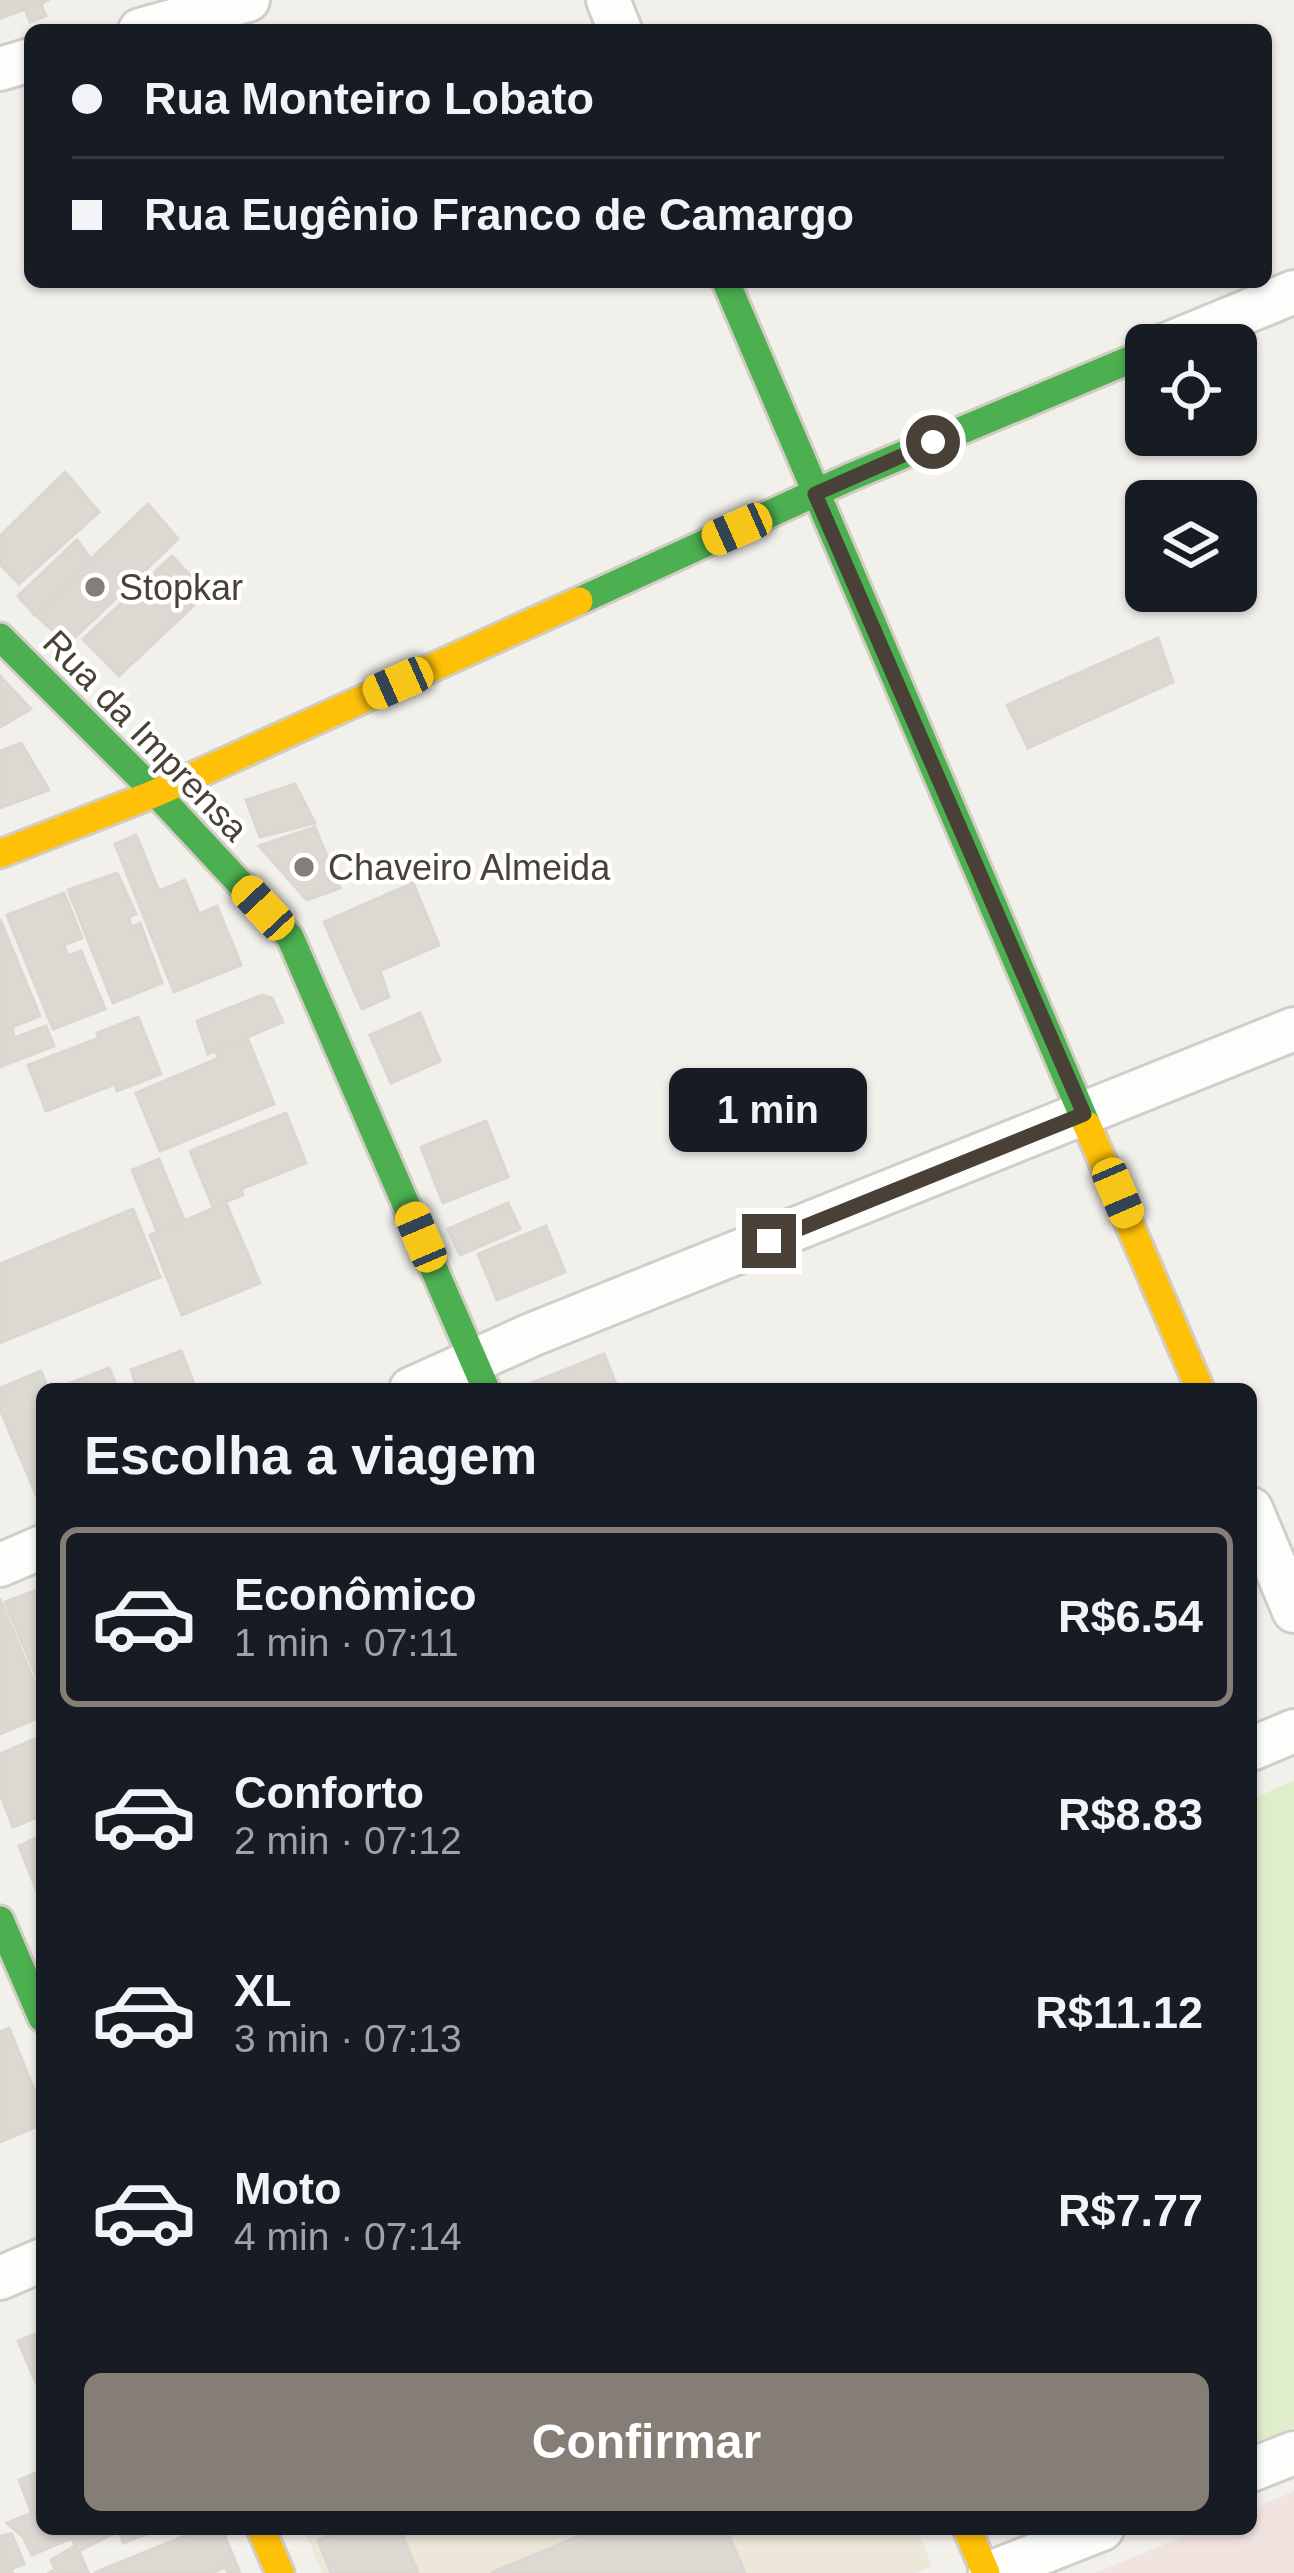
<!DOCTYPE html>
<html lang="pt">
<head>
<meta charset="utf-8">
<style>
	body { margin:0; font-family:Arial,sans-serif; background:#242831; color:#f1f3f6; height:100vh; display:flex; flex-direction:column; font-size:45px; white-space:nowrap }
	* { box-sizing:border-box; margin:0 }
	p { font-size:39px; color:#9ea1a6 }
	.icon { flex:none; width:66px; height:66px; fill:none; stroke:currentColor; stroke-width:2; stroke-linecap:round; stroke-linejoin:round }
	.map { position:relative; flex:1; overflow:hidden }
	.drawer { position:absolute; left:36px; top:1383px; width:1221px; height:1152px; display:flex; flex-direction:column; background:#171b24; border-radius:18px; box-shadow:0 3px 9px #0004 }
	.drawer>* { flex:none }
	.top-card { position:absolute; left:24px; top:24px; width:1248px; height:264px; border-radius:18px; box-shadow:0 3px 9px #0004; display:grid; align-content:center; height:264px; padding:0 48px; background:#171b24 }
	.buttons { position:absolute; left:1125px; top:324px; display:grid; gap:24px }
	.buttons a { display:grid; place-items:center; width:132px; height:132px; border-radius:18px; background:#171b24; box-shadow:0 3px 9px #0004; font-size:60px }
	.end { position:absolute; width:54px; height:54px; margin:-27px; border:15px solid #494137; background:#fff; box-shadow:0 0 0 6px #fff }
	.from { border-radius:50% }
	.bubble { position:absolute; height:84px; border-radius:18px; background:#171b24; box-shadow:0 3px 9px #0004; font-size:39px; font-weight:700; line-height:84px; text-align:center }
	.car { position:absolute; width:36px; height:72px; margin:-36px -18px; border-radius:15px; box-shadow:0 0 9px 3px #0007; background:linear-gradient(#f5c518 24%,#345 0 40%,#f5c518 0 76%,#345 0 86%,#f5c518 0) }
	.top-card b { display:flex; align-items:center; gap:42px; height:114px; font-size:45px }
	.top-card b+b { border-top:3px solid #363941 }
	.top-card i { width:30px; height:30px; background:#f1f3f6 }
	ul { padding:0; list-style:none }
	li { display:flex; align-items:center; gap:36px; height:180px; margin:0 24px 18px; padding:0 24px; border:6px solid transparent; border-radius:18px }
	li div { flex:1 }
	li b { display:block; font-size:45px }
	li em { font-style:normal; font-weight:700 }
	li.active { border-color:#847e76 }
	li>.icon { width:108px; height:108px; stroke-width:1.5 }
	h2 { padding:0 48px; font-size:54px; line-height:144px }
	.primary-button { display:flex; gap:24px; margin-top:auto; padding:24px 48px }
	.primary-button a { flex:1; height:138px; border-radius:18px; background:#847e76; color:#fff; font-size:48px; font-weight:700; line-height:138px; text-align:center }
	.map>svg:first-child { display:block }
	.education { fill:#ede7da }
	.medical { fill:#f1e4e0 }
	.park { fill:#dfedcb }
	.building { fill:#dcd9d3; stroke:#dad7d1; stroke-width:3 }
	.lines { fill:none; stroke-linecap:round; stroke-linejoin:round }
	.street-casing { stroke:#d0cec9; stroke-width:48 }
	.fast-casing { stroke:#d2cdc2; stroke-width:33 }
	.slow-casing { stroke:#d2cdc2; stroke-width:33 }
	.street { stroke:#fdfdfc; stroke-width:42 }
	.fast { stroke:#4caf50; stroke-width:27 }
	.slow { stroke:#ffc107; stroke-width:27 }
	.route { stroke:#494137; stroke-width:15 }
	.poi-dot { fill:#847e76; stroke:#fff; stroke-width:4.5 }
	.labels { text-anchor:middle; stroke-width:9; stroke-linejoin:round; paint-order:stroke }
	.poi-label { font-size:36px; fill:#494137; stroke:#fff; text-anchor:start }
	.street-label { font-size:36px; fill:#494137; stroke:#fff }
</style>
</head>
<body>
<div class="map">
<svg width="1294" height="2573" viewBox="0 0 1294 2573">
	<rect width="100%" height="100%" fill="#f2f0eb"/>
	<polygon class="education" points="304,2529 917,2529 932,2566 915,2573 322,2573"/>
	<polygon class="medical" points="1294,2491 1294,2573 1095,2573 1202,2529 1251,2529 1251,2509"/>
	<polygon class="park" points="1294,1780 1294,2427 1251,2446 1251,1800"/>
	<g class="building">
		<polygon points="0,0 48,0 41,4 46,16 30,22 25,9 1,18"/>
		<polygon points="65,472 99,512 19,584 0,564 0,536"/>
		<polygon points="148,504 178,539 68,644 34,614"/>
		<polygon points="77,540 91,559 34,614 18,596"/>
		<polygon points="172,556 207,593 119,676 83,639"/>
		<polygon points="1158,638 1173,682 1028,748 1007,705"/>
		<polygon points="0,676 31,709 0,727"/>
		<polygon points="21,743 49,790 0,808 0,751"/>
		<polygon points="295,784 315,823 260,837 246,800"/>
		<polygon points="315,827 340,888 307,900 259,846"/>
		<polygon points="136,835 159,891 185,880 199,914 217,906 241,965 174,992 115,844"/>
		<polygon points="117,873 136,914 129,917 131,928 140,923 162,983 113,1003 68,890"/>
		<polygon points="413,883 439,945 380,971 389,997 362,1009 324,922"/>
		<polygon points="64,893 82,938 64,945 68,956 81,951 105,1009 53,1029 7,915"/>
		<polygon points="0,919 40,1016 0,1032"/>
		<polygon points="262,995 272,998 283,1022 208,1054 197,1021"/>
		<polygon points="420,1013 440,1061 391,1083 370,1035"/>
		<polygon points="138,1017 161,1074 117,1091 115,1084 46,1111 28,1065 99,1038 97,1033"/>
		<polygon points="46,1026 54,1046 0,1067 0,1032 12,1027 14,1038"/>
		<polygon points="247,1037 274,1104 160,1151 136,1093 219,1058 215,1050"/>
		<polygon points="286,1113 306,1163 241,1189 243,1195 213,1207 190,1151"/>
		<polygon points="486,1121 508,1177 443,1203 421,1147"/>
		<polygon points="159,1159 184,1220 157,1231 132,1170"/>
		<polygon points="226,1203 260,1283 182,1315 150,1235"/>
		<polygon points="508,1203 520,1229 460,1255 448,1229"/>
		<polygon points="133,1209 160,1277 0,1343 0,1264"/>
		<polygon points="546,1226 565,1272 497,1300 478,1254"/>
		<polygon points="181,1351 196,1389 128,1389 136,1385 131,1370"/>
		<polygon points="604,1354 618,1389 517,1389"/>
		<polygon points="109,1368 118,1389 67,1389 66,1385"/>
		<polygon points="41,1371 48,1389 42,1389 42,1501 39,1502 0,1409 0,1388"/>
		<polygon points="42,1588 42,1690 5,1602"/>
		<polygon points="0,1599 42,1701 42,1716 0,1734"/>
		<polygon points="42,1736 42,1815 13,1827 0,1794 0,1754"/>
		<polygon points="42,1835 42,1900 41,1901 19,1846"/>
		<polygon points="9,2028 42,2109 42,2124 0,2142 0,2032"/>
		<polygon points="42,2331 42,2391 40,2392 18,2341"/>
		<polygon points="42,2470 42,2506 31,2511 19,2480"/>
		<polygon points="42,2509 42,2529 159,2529 123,2543 119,2531 79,2551 88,2572 86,2573 49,2573 55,2569 51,2560 75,2546 72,2538 32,2555 23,2537 7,2523"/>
		<polygon points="202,2529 222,2529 240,2573 228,2573 226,2567 212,2573 94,2573"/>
		<polygon points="344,2529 400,2529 418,2573 331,2573 318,2540"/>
		<polygon points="596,2529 726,2529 745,2573 491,2573"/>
		<polygon points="12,2534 24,2564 11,2569 13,2573 0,2573 0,2536"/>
	</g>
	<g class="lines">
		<g class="street-casing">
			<g id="street">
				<polyline points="608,0 620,30"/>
				<polyline points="140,30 248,0"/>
				<polyline points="0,69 30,60"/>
				<polyline points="1166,345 1294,292"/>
				<polyline points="411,1389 531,1335 1294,1029"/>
				<polyline points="1251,1509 1294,1611"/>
				<polyline points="0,1565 42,1547"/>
				<polyline points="1251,1749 1294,1731"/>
				<polyline points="0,2278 42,2260"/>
				<polyline points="1251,2470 1294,2453"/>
				<polyline points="990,2573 1102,2529"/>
			</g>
		</g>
		<g class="fast-casing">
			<g id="fast">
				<polyline points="726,282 1087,1125"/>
				<polyline points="579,601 848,478 1146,353"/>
				<polyline points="0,637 156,793 290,937 486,1389"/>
				<polyline points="0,1920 42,2018"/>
			</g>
		</g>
		<g class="slow-casing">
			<g id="slow">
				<polyline points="0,854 156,793 579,601"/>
				<polyline points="1087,1125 1200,1389"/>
				<polyline points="261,2529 280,2573"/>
				<polyline points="967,2529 986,2573"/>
			</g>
		</g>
		<use href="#street" class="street"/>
		<use href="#fast" class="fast"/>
		<use href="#slow" class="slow"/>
	</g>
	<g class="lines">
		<polyline class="route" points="769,1241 1084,1114 815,494 933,442"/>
	</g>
	<g class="poi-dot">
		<circle cx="95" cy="587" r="12"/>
		<circle cx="304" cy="867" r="12"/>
	</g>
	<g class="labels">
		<g class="poi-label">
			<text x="119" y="600">Stopkar</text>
			<text x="328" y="880">Chaveiro Almeida</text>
		</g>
		<g class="street-label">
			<text transform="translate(146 735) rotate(46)" y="13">Rua da Imprensa</text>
		</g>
	</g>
</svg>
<div class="buttons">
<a><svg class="icon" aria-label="locate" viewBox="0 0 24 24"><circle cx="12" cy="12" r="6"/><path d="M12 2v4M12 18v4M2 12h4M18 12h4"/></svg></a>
<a><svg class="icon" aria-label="layers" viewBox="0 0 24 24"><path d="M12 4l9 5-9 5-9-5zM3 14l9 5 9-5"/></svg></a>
</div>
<i class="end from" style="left:933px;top:442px"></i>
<i class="end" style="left:769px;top:1241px"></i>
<div class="bubble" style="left:669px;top:1068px;width:198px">1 min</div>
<i class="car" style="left:737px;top:529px;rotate:246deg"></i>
<i class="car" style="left:398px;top:683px;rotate:246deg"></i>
<i class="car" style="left:263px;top:908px;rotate:317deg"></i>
<i class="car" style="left:1118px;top:1193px;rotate:157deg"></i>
<i class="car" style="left:421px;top:1237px;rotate:337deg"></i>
<div class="top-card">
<b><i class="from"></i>Rua Monteiro Lobato</b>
<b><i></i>Rua Eugênio Franco de Camargo</b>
</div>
<section class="drawer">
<h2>Escolha a viagem</h2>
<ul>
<li class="active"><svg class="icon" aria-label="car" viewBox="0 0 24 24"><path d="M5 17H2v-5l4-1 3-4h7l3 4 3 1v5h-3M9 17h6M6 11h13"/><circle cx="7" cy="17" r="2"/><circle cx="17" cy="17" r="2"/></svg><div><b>Econômico</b><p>1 min · 07:11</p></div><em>R$6.54</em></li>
<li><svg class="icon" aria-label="car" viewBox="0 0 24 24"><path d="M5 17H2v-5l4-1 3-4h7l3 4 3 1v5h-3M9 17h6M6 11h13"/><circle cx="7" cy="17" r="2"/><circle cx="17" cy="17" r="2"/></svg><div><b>Conforto</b><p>2 min · 07:12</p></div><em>R$8.83</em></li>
<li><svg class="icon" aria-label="car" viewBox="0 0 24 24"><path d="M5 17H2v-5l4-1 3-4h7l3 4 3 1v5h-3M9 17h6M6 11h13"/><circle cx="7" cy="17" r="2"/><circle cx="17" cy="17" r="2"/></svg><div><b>XL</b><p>3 min · 07:13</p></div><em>R$11.12</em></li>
<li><svg class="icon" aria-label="car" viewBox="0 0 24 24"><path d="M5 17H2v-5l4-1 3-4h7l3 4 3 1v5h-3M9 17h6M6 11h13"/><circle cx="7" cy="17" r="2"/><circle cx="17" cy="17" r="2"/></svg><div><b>Moto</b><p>4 min · 07:14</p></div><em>R$7.77</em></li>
</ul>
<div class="primary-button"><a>Confirmar</a></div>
</section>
</div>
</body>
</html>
